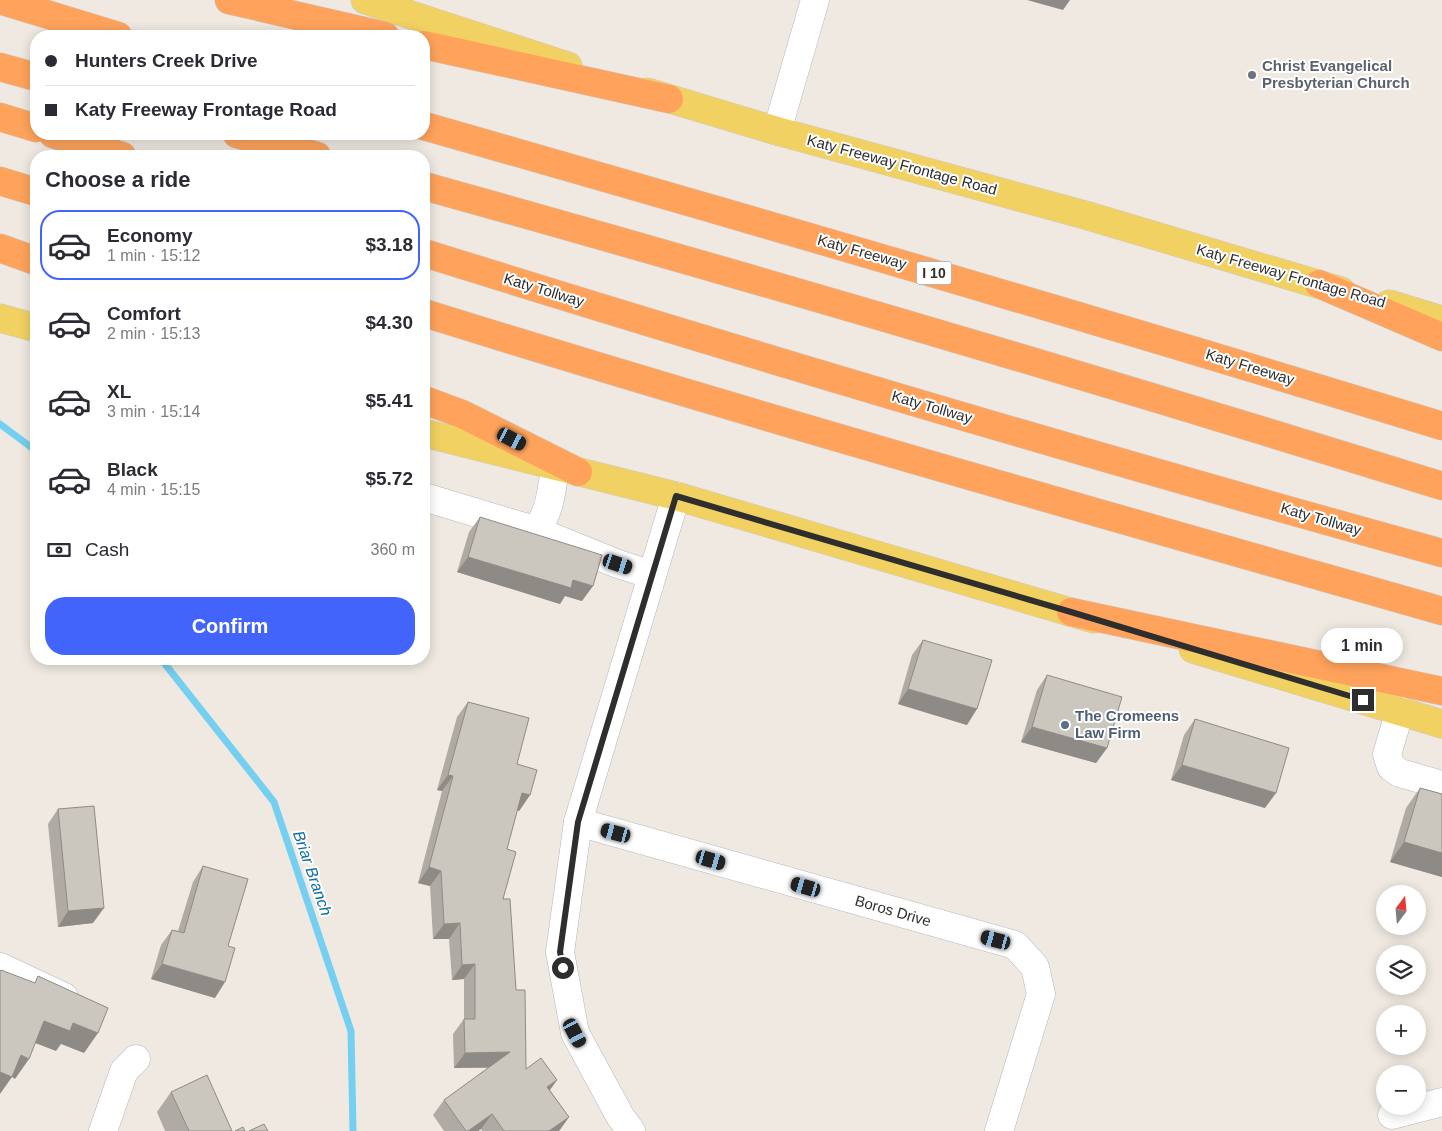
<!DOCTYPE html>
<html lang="en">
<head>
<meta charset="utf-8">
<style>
	body { margin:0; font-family:Arial,sans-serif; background:#f2f2f3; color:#2b2b33; height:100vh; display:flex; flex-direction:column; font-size:19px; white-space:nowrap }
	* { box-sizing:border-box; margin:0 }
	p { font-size:16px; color:#7c7c81 }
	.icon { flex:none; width:28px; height:28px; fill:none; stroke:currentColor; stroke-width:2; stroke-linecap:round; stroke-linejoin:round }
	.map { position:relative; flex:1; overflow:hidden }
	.drawer { position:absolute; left:30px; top:150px; width:400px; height:515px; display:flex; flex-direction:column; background:#fff; border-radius:20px; box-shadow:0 2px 12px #0003 }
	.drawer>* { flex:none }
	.banner { position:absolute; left:30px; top:30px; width:400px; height:110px; border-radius:20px; box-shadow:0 2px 12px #0003; display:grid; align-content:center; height:110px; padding:0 15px; background:#fff }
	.needle { width:32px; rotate:16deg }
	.tools { position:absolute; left:1376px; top:885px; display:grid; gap:10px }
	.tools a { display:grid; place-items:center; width:50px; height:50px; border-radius:50%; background:#fff; box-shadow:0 2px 12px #0003; font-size:25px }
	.end { position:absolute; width:22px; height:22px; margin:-11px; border:6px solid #2e2e2e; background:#fff; box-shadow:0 0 0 2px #fff }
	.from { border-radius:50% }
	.bubble { position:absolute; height:35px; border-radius:18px; background:#fff; box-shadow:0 2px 12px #0003; font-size:16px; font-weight:700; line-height:35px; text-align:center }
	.car { position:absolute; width:15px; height:30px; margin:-15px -8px; border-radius:6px; box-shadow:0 0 4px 1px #0007; background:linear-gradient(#222 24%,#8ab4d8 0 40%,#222 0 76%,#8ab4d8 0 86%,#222 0) }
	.banner b { display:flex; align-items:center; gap:18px; height:48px; font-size:19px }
	.banner b+b { border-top:1px solid #e1e1e2 }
	.banner i { width:12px; height:12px; background:#2b2b33 }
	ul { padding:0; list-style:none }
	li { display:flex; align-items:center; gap:15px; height:70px; margin:0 10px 8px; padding:0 5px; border:2px solid transparent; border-radius:20px }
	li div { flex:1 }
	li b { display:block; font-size:19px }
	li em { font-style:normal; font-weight:700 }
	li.selected { border-color:#4264fb }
	li>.icon { width:45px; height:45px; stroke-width:1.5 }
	h2 { padding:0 15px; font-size:22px; line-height:60px }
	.pay { display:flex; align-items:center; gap:12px; height:55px; padding:0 15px; font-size:19px }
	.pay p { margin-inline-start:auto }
	.cta { display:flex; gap:10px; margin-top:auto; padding:10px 15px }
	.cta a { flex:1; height:58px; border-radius:20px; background:#4264fb; color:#fff; font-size:20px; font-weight:700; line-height:58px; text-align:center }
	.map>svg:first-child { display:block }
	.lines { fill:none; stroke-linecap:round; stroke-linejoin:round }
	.stream { stroke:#75cff0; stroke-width:7 }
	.minor-casing { stroke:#b4b7c1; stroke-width:29 }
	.major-casing { stroke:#c9c9c9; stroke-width:29 }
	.highway-casing { stroke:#c9c9c9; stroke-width:29 }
	.minor { stroke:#fff; stroke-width:28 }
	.major { stroke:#f2d163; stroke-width:28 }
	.highway { stroke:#ffa35c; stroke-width:28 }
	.wall { fill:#afaba4 }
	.shaded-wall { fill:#8e8b86 }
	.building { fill:#cbc7bf; stroke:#8e8b86 }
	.route { stroke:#2e2e2e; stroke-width:6 }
	.worship-dot { fill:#6b7280; stroke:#fff; stroke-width:2 }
	.service-dot { fill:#5c6f8a; stroke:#fff; stroke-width:2 }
	.labels { text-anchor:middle; stroke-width:4; stroke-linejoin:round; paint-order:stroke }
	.shield { fill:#fff; stroke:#6d6d6d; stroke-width:1 }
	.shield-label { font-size:14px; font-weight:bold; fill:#2e2e2e }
	.worship-label { font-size:15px; font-weight:bold; fill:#5b616d; stroke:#fff; text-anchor:start }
	.street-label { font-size:15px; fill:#2e2e2e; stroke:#fff }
	.service-label { font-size:15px; font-weight:bold; fill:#4e5e75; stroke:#fff; text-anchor:start }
	.water-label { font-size:16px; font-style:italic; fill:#0d6fa3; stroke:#fff }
</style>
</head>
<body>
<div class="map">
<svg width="1442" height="1131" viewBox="0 0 1442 1131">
	<rect width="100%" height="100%" fill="#efe9e1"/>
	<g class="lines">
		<g class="stream">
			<polyline points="0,424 36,451"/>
			<polyline points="161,659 274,802 351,1031 353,1131"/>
		</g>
		<g class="minor-casing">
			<g id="minor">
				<polyline points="777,131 815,0"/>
				<path d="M424,497L534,530C551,516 551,487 556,466"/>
				<polyline points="534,530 618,564 652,575"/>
				<polyline points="1400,711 1387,754 1391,767 1400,773 1442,785"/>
				<polyline points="578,822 1015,945 1035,967 1041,994 999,1131"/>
				<polyline points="0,967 64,997"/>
				<polyline points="1392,1115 1442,1102"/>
				<polyline points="103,1131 124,1071 136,1059"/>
				<polyline points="631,1131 620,1116 575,1033 560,952 578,822 676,496"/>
			</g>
		</g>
		<g class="major-casing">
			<g id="major">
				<polyline points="365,0 568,66"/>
				<polyline points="647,92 777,131 1085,215 1341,291"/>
				<polyline points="1389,304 1442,320"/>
				<polyline points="0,318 36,328"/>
				<polyline points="424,433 676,496 1094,619"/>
				<polyline points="1193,649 1442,724"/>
			</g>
		</g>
		<g class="highway-casing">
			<g id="highway">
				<polyline points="0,0 118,36"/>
				<polyline points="229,0 385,36"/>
				<polyline points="424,45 669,99"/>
				<polyline points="0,67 36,77"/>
				<polyline points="0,117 36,128"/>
				<path d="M424,126C764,223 1104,322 1442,426"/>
				<polyline points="53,134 122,156"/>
				<polyline points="237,134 317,156"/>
				<polyline points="0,181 36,192"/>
				<path d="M424,186C765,281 1104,381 1442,486"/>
				<polyline points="0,248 36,261"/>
				<path d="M424,253C761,358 1101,459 1442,553"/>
				<polyline points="1319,284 1442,337"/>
				<path d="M424,313C761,418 1102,514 1442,611"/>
				<polyline points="424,400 462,414 578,472"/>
				<polyline points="1071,612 1442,691"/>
			</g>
		</g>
		<use href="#minor" class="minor"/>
		<use href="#major" class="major"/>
		<use href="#highway" class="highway"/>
	</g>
	<g class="wall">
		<polygon points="480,517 582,601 565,596 560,604 457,572 469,532"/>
		<polygon points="923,640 967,725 898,704 912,655"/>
		<polygon points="1047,675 1107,748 1096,763 1021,742 1037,690"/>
		<polygon points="468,702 517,764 530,795 519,811 517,810 507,849 503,899 526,1069 557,1080 550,1090 569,1117 559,1131 482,1131 481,1129 478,1131 444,1131 433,1115 444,1100 488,1068 454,1068 453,1034 464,1019 464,979 452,980 449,939 433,939 430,886 418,883 442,791 437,790 457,717"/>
		<polygon points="1195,719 1265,808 1171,780 1184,735"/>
		<polygon points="1420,788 1442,794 1442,877 1390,862 1406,808"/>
		<polygon points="58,809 93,923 58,927 48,824"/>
		<polygon points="203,866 228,946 215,998 151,979 161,945 172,930 178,931 193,882"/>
		<polygon points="171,1092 232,1131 165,1131 157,1112"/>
	</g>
	<g class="shaded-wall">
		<polygon points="1027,0 1070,0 1063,10"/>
		<polygon points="468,557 573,580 593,586 582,601 565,596 560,604 457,572"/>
		<polygon points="908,689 977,709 967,725 898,704"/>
		<polygon points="1032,727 1107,748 1096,763 1021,742"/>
		<polygon points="1182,765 1276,793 1265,808 1171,780"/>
		<polygon points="448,775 453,776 442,791 437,790"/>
		<polygon points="522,793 530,795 519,811 511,808"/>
		<polygon points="1404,842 1442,853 1442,877 1390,862"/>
		<polygon points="429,867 441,871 430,886 418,883"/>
		<polygon points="104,908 93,923 58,927 68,911"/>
		<polygon points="460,923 449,939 433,939 444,924"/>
		<polygon points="162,964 225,982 215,998 151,979"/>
		<polygon points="475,964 464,979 452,980 462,965"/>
		<polygon points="44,1021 73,1023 98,1033 84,1053 61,1044 56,1051 30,1041"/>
		<polygon points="510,1052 499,1067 454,1068 465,1053"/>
		<polygon points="21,1055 29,1059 15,1079 12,1077 0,1094 0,1072"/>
		<polygon points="557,1080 546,1095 547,1087"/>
		<polygon points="492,1114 481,1129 478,1131 468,1131"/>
		<polygon points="569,1117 559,1131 549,1131"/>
	</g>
	<g class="building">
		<polygon points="480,517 602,555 593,586 573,580 571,588 468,557"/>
		<polygon points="923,640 992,660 977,709 908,689"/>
		<polygon points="1047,675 1122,697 1107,748 1032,727"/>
		<polygon points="468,702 529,718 517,764 537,770 530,795 522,793 507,849 516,852 503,899 510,899 516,990 525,990 526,1069 541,1058 557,1080 547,1087 569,1117 549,1131 504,1131 492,1114 468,1131 466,1131 444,1100 510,1052 465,1053 464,1019 475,1019 475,964 462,965 460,923 444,924 441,871 429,867 453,776 448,775"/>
		<polygon points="1195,719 1289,748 1276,793 1182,765"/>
		<polygon points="1420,788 1442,794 1442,853 1404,842"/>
		<polygon points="94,806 104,908 68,911 58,809"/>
		<polygon points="203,866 248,879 228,946 235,948 225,982 162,964 172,930 184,933"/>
		<polygon points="1,970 35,983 38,976 108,1008 98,1033 73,1023 70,1031 44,1021 29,1059 21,1055 12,1077 0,1072 0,971"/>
		<polygon points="207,1075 232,1131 189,1131 171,1092"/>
		<polygon points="264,1124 268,1131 249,1131"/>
		<polygon points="243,1127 245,1131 235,1131"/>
	</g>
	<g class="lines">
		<polyline class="route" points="563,968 560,952 578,822 676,496 1071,612 1363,700"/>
	</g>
	<circle class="worship-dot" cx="1252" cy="75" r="5"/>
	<circle class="service-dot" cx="1065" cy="725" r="5"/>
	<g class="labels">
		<rect class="shield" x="916.5" y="261.5" width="35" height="23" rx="4"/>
		<g class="shield-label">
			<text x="934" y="278">I 10</text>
		</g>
		<g class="worship-label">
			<text x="1262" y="71">Christ Evangelical<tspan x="1262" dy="17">Presbyterian Church</tspan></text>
		</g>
		<g class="street-label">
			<text transform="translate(902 165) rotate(15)" y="5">Katy Freeway Frontage Road</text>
			<text transform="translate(862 252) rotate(16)" y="5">Katy Freeway</text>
			<text transform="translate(1291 276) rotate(16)" y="5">Katy Freeway Frontage Road</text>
			<text transform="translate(544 290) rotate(17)" y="5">Katy Tollway</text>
			<text transform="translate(1250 367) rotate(17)" y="5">Katy Freeway</text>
			<text transform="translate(932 407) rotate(16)" y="5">Katy Tollway</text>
			<text transform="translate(1321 519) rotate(16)" y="5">Katy Tollway</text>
			<text transform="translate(893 911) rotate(16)" y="5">Boros Drive</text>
		</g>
		<g class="service-label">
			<text x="1075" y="721">The Cromeens<tspan x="1075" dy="17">Law Firm</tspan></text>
		</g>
		<g class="water-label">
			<text transform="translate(313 873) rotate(71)" y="6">Briar Branch</text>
		</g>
	</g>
</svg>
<div class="tools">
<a><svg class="needle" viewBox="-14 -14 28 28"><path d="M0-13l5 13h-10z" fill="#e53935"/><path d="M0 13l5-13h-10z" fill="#7c7c81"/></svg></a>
<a><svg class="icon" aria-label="layers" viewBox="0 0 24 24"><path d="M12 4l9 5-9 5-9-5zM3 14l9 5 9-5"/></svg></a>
<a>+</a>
<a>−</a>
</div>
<i class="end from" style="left:563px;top:968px"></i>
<i class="end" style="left:1363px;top:700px"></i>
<div class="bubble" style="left:1321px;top:628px;width:82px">1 min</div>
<i class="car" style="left:512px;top:439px;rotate:117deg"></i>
<i class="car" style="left:618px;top:564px;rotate:108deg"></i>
<i class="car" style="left:616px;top:833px;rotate:285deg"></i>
<i class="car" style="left:711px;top:860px;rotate:106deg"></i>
<i class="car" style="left:806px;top:887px;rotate:286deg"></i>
<i class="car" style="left:996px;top:940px;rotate:285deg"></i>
<i class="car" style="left:575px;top:1033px;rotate:152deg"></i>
<div class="banner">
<b><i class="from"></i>Hunters Creek Drive</b>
<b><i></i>Katy Freeway Frontage Road</b>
</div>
<section class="drawer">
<h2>Choose a ride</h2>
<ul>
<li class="selected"><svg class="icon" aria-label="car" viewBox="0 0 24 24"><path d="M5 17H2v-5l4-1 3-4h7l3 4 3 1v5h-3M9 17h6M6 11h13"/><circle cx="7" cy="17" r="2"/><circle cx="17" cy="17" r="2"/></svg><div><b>Economy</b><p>1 min · 15:12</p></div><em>$3.18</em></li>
<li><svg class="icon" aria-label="car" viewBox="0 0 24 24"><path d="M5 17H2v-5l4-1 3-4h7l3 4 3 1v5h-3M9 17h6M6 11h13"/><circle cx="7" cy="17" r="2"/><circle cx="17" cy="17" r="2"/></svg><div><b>Comfort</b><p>2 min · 15:13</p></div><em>$4.30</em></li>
<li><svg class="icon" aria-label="car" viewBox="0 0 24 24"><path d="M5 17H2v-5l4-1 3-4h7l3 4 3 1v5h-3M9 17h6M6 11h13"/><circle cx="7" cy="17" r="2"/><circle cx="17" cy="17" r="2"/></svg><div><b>XL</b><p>3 min · 15:14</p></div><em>$5.41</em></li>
<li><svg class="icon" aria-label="car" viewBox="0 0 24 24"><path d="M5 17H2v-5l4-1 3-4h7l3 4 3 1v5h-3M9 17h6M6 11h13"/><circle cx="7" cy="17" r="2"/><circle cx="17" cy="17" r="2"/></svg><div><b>Black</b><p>4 min · 15:15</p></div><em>$5.72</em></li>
</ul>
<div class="pay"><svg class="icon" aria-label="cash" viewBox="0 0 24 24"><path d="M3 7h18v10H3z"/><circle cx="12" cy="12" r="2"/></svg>Cash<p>360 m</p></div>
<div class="cta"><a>Confirm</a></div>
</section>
</div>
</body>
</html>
